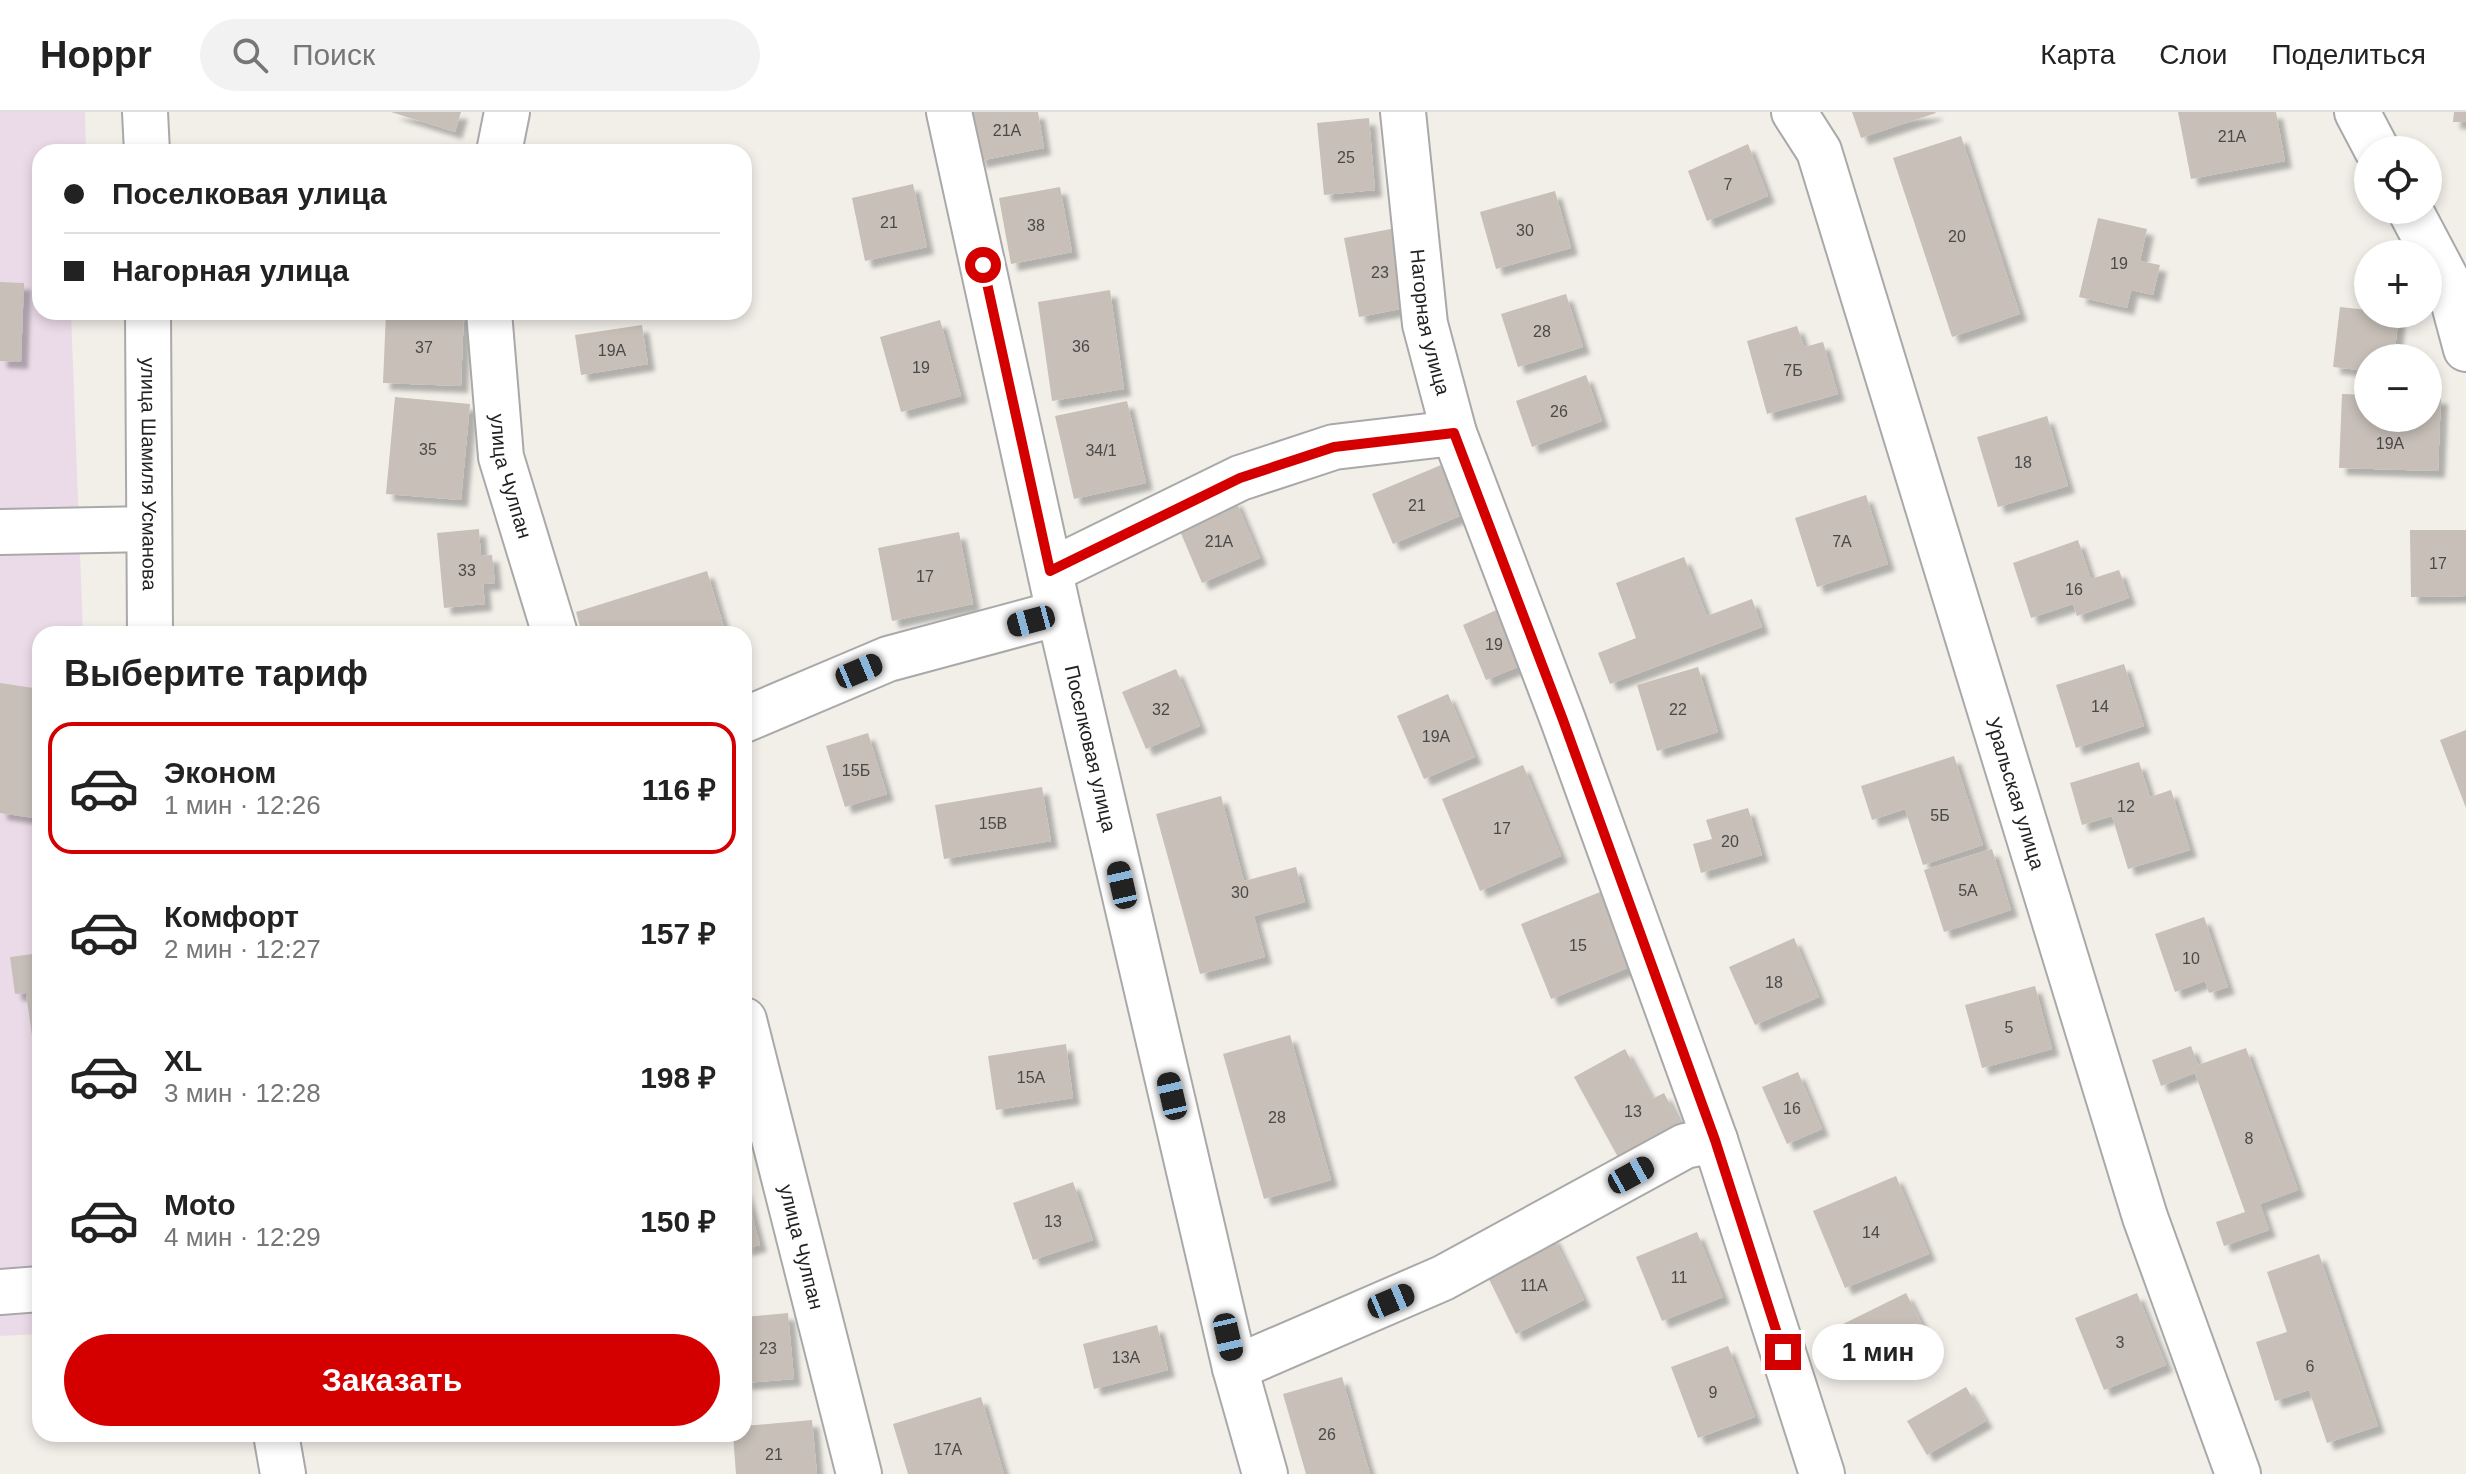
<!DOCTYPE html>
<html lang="ru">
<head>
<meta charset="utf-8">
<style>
	body { margin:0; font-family:Arial,sans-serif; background:#f2f2f2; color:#222; height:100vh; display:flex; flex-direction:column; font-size:30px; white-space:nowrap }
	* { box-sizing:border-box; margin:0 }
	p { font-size:26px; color:#767676 }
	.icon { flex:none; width:44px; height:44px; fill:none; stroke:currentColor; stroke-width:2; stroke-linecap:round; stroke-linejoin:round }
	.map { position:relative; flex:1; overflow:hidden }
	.panel { position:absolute; left:32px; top:514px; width:720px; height:816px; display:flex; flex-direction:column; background:#fff; border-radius:24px; box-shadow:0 4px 12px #0003 }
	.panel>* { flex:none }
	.hud { position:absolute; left:32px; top:32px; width:720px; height:176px; border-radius:24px; box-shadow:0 4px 12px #0003; display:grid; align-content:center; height:176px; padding:0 32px; background:#fff }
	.tools { position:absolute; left:2354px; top:24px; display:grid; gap:16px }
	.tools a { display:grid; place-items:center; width:88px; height:88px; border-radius:50%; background:#fff; box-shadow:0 4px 12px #0003; font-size:40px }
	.end { position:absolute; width:36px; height:36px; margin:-18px; border:10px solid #d40000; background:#fff; box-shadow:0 0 0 4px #fff }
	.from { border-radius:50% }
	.bubble { position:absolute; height:56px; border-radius:28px; background:#fff; box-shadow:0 4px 12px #0003; font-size:26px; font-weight:600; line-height:56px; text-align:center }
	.car { position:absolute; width:24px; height:48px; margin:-24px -12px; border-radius:10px; box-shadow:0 0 6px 2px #0007; background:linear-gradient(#222 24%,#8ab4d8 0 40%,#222 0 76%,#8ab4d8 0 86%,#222 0) }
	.hud b { display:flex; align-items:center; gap:28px; height:76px; font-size:30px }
	.hud b+b { border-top:2px solid #e0e0e0 }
	.hud i { width:20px; height:20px; background:#222 }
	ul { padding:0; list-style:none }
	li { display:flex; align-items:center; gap:24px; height:132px; margin:0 16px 12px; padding:0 16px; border:4px solid transparent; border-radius:24px }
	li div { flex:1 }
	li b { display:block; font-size:30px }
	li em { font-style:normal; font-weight:600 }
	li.active { border-color:#d40000 }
	li>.icon { width:72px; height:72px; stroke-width:1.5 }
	h2 { padding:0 32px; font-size:36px; line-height:96px }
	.cta { display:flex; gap:16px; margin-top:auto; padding:16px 32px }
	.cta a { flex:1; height:92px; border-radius:48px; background:#d40000; color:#fff; font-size:32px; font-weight:600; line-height:92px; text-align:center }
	header { display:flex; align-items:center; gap:48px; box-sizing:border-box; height:112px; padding:0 40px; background:#fff; border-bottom:2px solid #e0e0e0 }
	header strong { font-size:38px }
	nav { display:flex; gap:44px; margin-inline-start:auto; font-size:28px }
	.search { width:560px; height:72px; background:#f2f2f2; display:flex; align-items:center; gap:20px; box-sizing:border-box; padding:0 28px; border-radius:44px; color:#767676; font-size:30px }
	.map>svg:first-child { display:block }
	.industrial { fill:#ebdbe8 }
	.building { fill:#c7bfb8; filter:url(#shadow) }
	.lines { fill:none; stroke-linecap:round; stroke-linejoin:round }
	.minor-casing { stroke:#a9a9a9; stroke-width:48 }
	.minor { stroke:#fff; stroke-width:44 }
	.route { stroke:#d40000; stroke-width:10 }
	.labels { text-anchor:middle; stroke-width:7; stroke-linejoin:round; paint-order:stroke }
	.number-label { font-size:16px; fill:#4b4948 }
	.street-label { font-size:20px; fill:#222; stroke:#fff }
</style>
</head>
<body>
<header>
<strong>Hoppr</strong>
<div class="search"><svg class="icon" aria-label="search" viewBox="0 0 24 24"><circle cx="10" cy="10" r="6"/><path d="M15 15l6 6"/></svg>Поиск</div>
<nav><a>Карта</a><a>Слои</a><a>Поделиться</a></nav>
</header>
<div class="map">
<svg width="2466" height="1362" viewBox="0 0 2466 1362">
	<defs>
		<filter id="shadow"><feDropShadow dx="7" dy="7" stdDeviation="2" flood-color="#0004"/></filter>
	</defs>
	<rect width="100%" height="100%" fill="#f2efe9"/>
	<polygon class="industrial" points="0,0 85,0 86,40 40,40 40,200 71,200 83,522 40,522 40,1222 0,1224"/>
	<g class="building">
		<polygon points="391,0 461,0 455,20"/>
		<polygon points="970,0 1038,0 1044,36 979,49"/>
		<polygon points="1852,0 1935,0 1936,1 1861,26"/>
		<polygon points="2178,0 2276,0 2285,49 2191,67"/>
		<polygon points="2454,0 2466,0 2466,10 2453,10"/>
		<polygon points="1369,6 1375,78 1324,83 1317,11"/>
		<polygon points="1961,24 2020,202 1952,225 1893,46"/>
		<polygon points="1748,32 1768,84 1707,109 1688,59"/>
		<polygon points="393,33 428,38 428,40 392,40"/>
		<polygon points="629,34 629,40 594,40 594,38"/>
		<polygon points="913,72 927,135 865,149 852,86"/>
		<polygon points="1060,75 1072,140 1011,152 999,86"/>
		<polygon points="1555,79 1571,136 1496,157 1480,100"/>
		<polygon points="2098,106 2147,117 2140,149 2160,153 2153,183 2131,178 2127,196 2079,185"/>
		<polygon points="1401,115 1416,194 1359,205 1344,126"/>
		<polygon points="0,170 24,171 21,250 0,249"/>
		<polygon points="1110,178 1124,277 1052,289 1038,190"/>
		<polygon points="1566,182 1583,235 1518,255 1501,202"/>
		<polygon points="2340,195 2368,198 2368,202 2399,202 2394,246 2368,246 2368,259 2333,255"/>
		<polygon points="386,200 464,200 461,274 383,271"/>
		<polygon points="940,208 961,284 901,300 880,225"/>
		<polygon points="642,213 648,252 581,263 575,223"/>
		<polygon points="1797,214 1804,235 1823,230 1838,282 1767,302 1747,229"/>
		<polygon points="1586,263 1602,309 1532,335 1516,289"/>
		<polygon points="2342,282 2368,283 2368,306 2428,306 2428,285 2441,285 2438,359 2339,356"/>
		<polygon points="395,285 470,292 461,388 386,382"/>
		<polygon points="1127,289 1146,371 1074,387 1055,304"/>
		<polygon points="2047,304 2068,374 1998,395 1977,325"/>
		<polygon points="1441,353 1462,403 1393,432 1372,382"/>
		<polygon points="1866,383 1888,452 1817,475 1795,406"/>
		<polygon points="1235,387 1260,446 1202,471 1177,412"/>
		<polygon points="479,417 481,444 492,443 495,471 483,472 485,492 444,496 437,421"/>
		<polygon points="2410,418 2466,418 2466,484 2411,485"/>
		<polygon points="959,420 973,492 892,509 878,436"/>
		<polygon points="2078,428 2091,467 2119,458 2129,486 2077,504 2073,492 2031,506 2013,451"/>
		<polygon points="1684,445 1707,504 1752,487 1762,515 1610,572 1598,541 1636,526 1616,471"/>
		<polygon points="707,459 726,522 582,522 576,500"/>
		<polygon points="1501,496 1525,552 1486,568 1463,513"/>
		<polygon points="2124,552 2144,614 2076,636 2056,573"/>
		<polygon points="1698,555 1718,620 1657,639 1637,573"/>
		<polygon points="1176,557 1200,614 1146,637 1122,580"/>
		<polygon points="0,571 40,577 40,707 0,701"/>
		<polygon points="1448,582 1475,645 1424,667 1397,604"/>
		<polygon points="2466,618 2466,696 2440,628"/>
		<polygon points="868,621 887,682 845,695 826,634"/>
		<polygon points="1954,644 1983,733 1923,753 1905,697 1872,708 1861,674"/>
		<polygon points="2139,650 2150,685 2171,678 2190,738 2128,757 2112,704 2082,713 2070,671"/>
		<polygon points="1523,653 1561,744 1480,779 1442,687"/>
		<polygon points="1042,675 1051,729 944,747 935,693"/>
		<polygon points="1221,684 1244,769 1296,755 1305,790 1254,804 1265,845 1200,862 1156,702"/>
		<polygon points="1748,696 1762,743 1701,761 1693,732 1712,727 1706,708"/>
		<polygon points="1992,737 2011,798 1944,820 1924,758"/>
		<polygon points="1605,778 1635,853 1551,887 1521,812"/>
		<polygon points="2204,805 2228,875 2209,881 2205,869 2175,880 2155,822"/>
		<polygon points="1794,826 1819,885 1755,913 1729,855"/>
		<polygon points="40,841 40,937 34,938 26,881 15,882 10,845"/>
		<polygon points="2035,874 2052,937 1982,956 1965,893"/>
		<polygon points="1290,923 1331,1068 1264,1087 1223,942"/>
		<polygon points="1066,932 1073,986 996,998 988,944"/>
		<polygon points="2191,934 2198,953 2246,936 2298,1078 2260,1092 2269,1118 2224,1134 2216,1110 2245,1100 2195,961 2161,974 2152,948"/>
		<polygon points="1625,937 1652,987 1664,981 1680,1011 1618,1045 1574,965"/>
		<polygon points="1798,960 1822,1017 1787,1032 1762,975"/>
		<polygon points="1896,1064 1929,1142 1845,1176 1813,1099"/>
		<polygon points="1073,1070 1093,1128 1033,1148 1013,1091"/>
		<polygon points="744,1074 760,1133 744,1137"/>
		<polygon points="1697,1120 1723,1185 1662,1209 1636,1145"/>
		<polygon points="1552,1123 1584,1188 1516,1222 1484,1157"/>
		<polygon points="2319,1142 2378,1314 2327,1331 2309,1278 2275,1289 2256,1230 2287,1220 2267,1160"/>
		<polygon points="1906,1181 1926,1220 1860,1252 1841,1213"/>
		<polygon points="2137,1181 2166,1253 2104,1278 2075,1206"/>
		<polygon points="788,1201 794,1267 744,1271 744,1205"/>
		<polygon points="1157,1213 1168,1258 1094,1277 1083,1232"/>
		<polygon points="1728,1234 1755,1305 1698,1326 1671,1255"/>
		<polygon points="1342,1265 1370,1362 1306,1362 1283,1282"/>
		<polygon points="1966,1275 1986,1309 1927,1343 1907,1309"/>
		<polygon points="981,1285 1004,1362 908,1362 893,1312"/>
		<polygon points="812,1308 817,1362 736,1362 733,1322 744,1322 744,1314"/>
	</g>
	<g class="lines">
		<g class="minor-casing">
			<g id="minor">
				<polyline points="145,0 147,40"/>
				<path id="s1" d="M949,0L1059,501L1235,1256L1265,1362"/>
				<path id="s2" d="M1403,0L1425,212L1454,321L1563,608L1715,1028L1822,1362"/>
				<path id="s3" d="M1794,0L1819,39L2145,1105L2238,1362"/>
				<polyline points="2357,0 2377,38"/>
				<polyline points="499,40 507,0"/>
				<polyline points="2410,98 2448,170 2466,237"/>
				<path id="s4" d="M148,200L150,522"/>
				<path id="s5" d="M489,200L501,345L555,522"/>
				<polyline points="0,420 149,417"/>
				<polyline points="1050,459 1240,366 1334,335 1454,321"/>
				<polyline points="744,608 888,547 1059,501"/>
				<path id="s6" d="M744,908L859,1362"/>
				<polyline points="0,1180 40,1177"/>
				<polyline points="1235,1256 1443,1166 1685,1034 1715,1028"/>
				<polyline points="276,1322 283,1362"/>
			</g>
		</g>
		<use href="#minor" class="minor"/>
	</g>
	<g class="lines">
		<polyline class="route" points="983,153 1050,459 1240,366 1334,335 1454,321 1563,608 1715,1028 1783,1240"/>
	</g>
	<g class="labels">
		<g class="number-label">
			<text x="1007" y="24">21А</text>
			<text x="2232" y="30">21А</text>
			<text x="1346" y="51">25</text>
			<text x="1728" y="78">7</text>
			<text x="889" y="116">21</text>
			<text x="1036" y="119">38</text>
			<text x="1525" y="124">30</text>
			<text x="1957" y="130">20</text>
			<text x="2119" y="157">19</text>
			<text x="1380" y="166">23</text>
			<text x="1542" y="225">28</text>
			<text x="1081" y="240">36</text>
			<text x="424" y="241">37</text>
			<text x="612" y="244">19А</text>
			<text x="921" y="261">19</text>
			<text x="1793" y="264">7Б</text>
			<text x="1559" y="305">26</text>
			<text x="2390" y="337">19А</text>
			<text x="428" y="343">35</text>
			<text x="1101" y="344">34/1</text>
			<text x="2023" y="356">18</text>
			<text x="1417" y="399">21</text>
			<text x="1219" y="435">21А</text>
			<text x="1842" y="435">7А</text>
			<text x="2438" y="457">17</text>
			<text x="467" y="464">33</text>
			<text x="925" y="470">17</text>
			<text x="2074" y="483">16</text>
			<text x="1494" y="538">19</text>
			<text x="2100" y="600">14</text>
			<text x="1161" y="603">32</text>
			<text x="1678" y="603">22</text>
			<text x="1436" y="630">19А</text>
			<text x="856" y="664">15Б</text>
			<text x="2126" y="700">12</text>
			<text x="1940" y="709">5Б</text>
			<text x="993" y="717">15В</text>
			<text x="1502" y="722">17</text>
			<text x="1730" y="735">20</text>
			<text x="1968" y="784">5А</text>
			<text x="1240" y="786">30</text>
			<text x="1578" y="839">15</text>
			<text x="2191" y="852">10</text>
			<text x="1774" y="876">18</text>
			<text x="2009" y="921">5</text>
			<text x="1031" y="971">15А</text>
			<text x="1792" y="1002">16</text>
			<text x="1633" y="1005">13</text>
			<text x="1277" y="1011">28</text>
			<text x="2249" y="1032">8</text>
			<text x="1053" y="1115">13</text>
			<text x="1871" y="1126">14</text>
			<text x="1679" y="1171">11</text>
			<text x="1534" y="1179">11А</text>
			<text x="2120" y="1236">3</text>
			<text x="768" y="1242">23</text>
			<text x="1126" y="1251">13А</text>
			<text x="2310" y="1260">6</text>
			<text x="1713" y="1286">9</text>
			<text x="1327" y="1328">26</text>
			<text x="948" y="1343">17А</text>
			<text x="774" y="1348">21</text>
		</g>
		<g class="street-label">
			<text dy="7" stroke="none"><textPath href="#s2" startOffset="212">Нагорная улица</textPath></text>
			<text dy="7" stroke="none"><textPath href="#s4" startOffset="162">улица Шамиля Усманова</textPath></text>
			<text dy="7" stroke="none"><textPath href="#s5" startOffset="166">улица Чулпан</textPath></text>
			<text dy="7" stroke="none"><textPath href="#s1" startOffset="652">Поселковая улица</textPath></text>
			<text dy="7" stroke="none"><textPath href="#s3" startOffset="718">Уральская улица</textPath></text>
			<text dy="7" stroke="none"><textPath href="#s6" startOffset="234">улица Чулпан</textPath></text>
		</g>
	</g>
</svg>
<div class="tools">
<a><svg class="icon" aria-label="locate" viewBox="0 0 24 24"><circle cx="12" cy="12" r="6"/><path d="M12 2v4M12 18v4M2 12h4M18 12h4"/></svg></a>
<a>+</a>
<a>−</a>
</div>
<i class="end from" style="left:983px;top:153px"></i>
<i class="end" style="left:1783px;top:1240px"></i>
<div class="bubble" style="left:1812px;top:1212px;width:132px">1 мин</div>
<i class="car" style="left:1031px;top:509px;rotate:255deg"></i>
<i class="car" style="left:859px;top:559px;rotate:67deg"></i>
<i class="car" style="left:1122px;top:773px;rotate:347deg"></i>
<i class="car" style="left:1172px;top:984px;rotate:347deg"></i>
<i class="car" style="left:1631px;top:1063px;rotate:61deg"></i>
<i class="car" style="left:1391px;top:1189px;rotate:67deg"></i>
<i class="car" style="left:1228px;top:1225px;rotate:167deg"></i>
<div class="hud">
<b><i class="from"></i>Поселковая улица</b>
<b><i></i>Нагорная улица</b>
</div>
<section class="panel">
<h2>Выберите тариф</h2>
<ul>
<li class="active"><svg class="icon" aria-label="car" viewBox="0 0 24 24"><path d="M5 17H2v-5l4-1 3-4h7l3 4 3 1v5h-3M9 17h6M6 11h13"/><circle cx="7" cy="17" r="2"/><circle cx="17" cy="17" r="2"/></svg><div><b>Эконом</b><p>1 мин · 12:26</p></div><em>116 ₽</em></li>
<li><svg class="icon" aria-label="car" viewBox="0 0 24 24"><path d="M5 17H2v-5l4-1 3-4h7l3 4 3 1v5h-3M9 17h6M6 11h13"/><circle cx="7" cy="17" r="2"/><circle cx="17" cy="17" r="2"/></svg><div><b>Комфорт</b><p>2 мин · 12:27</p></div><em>157 ₽</em></li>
<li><svg class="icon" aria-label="car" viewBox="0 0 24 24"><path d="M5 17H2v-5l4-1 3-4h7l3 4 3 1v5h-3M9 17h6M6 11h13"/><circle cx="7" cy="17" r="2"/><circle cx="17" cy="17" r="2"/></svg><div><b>XL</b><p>3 мин · 12:28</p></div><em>198 ₽</em></li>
<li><svg class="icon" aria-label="car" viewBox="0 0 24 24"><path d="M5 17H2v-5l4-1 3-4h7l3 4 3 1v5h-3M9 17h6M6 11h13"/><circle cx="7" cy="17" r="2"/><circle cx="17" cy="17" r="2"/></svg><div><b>Moto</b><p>4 мин · 12:29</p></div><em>150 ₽</em></li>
</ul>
<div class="cta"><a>Заказать</a></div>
</section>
</div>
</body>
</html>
